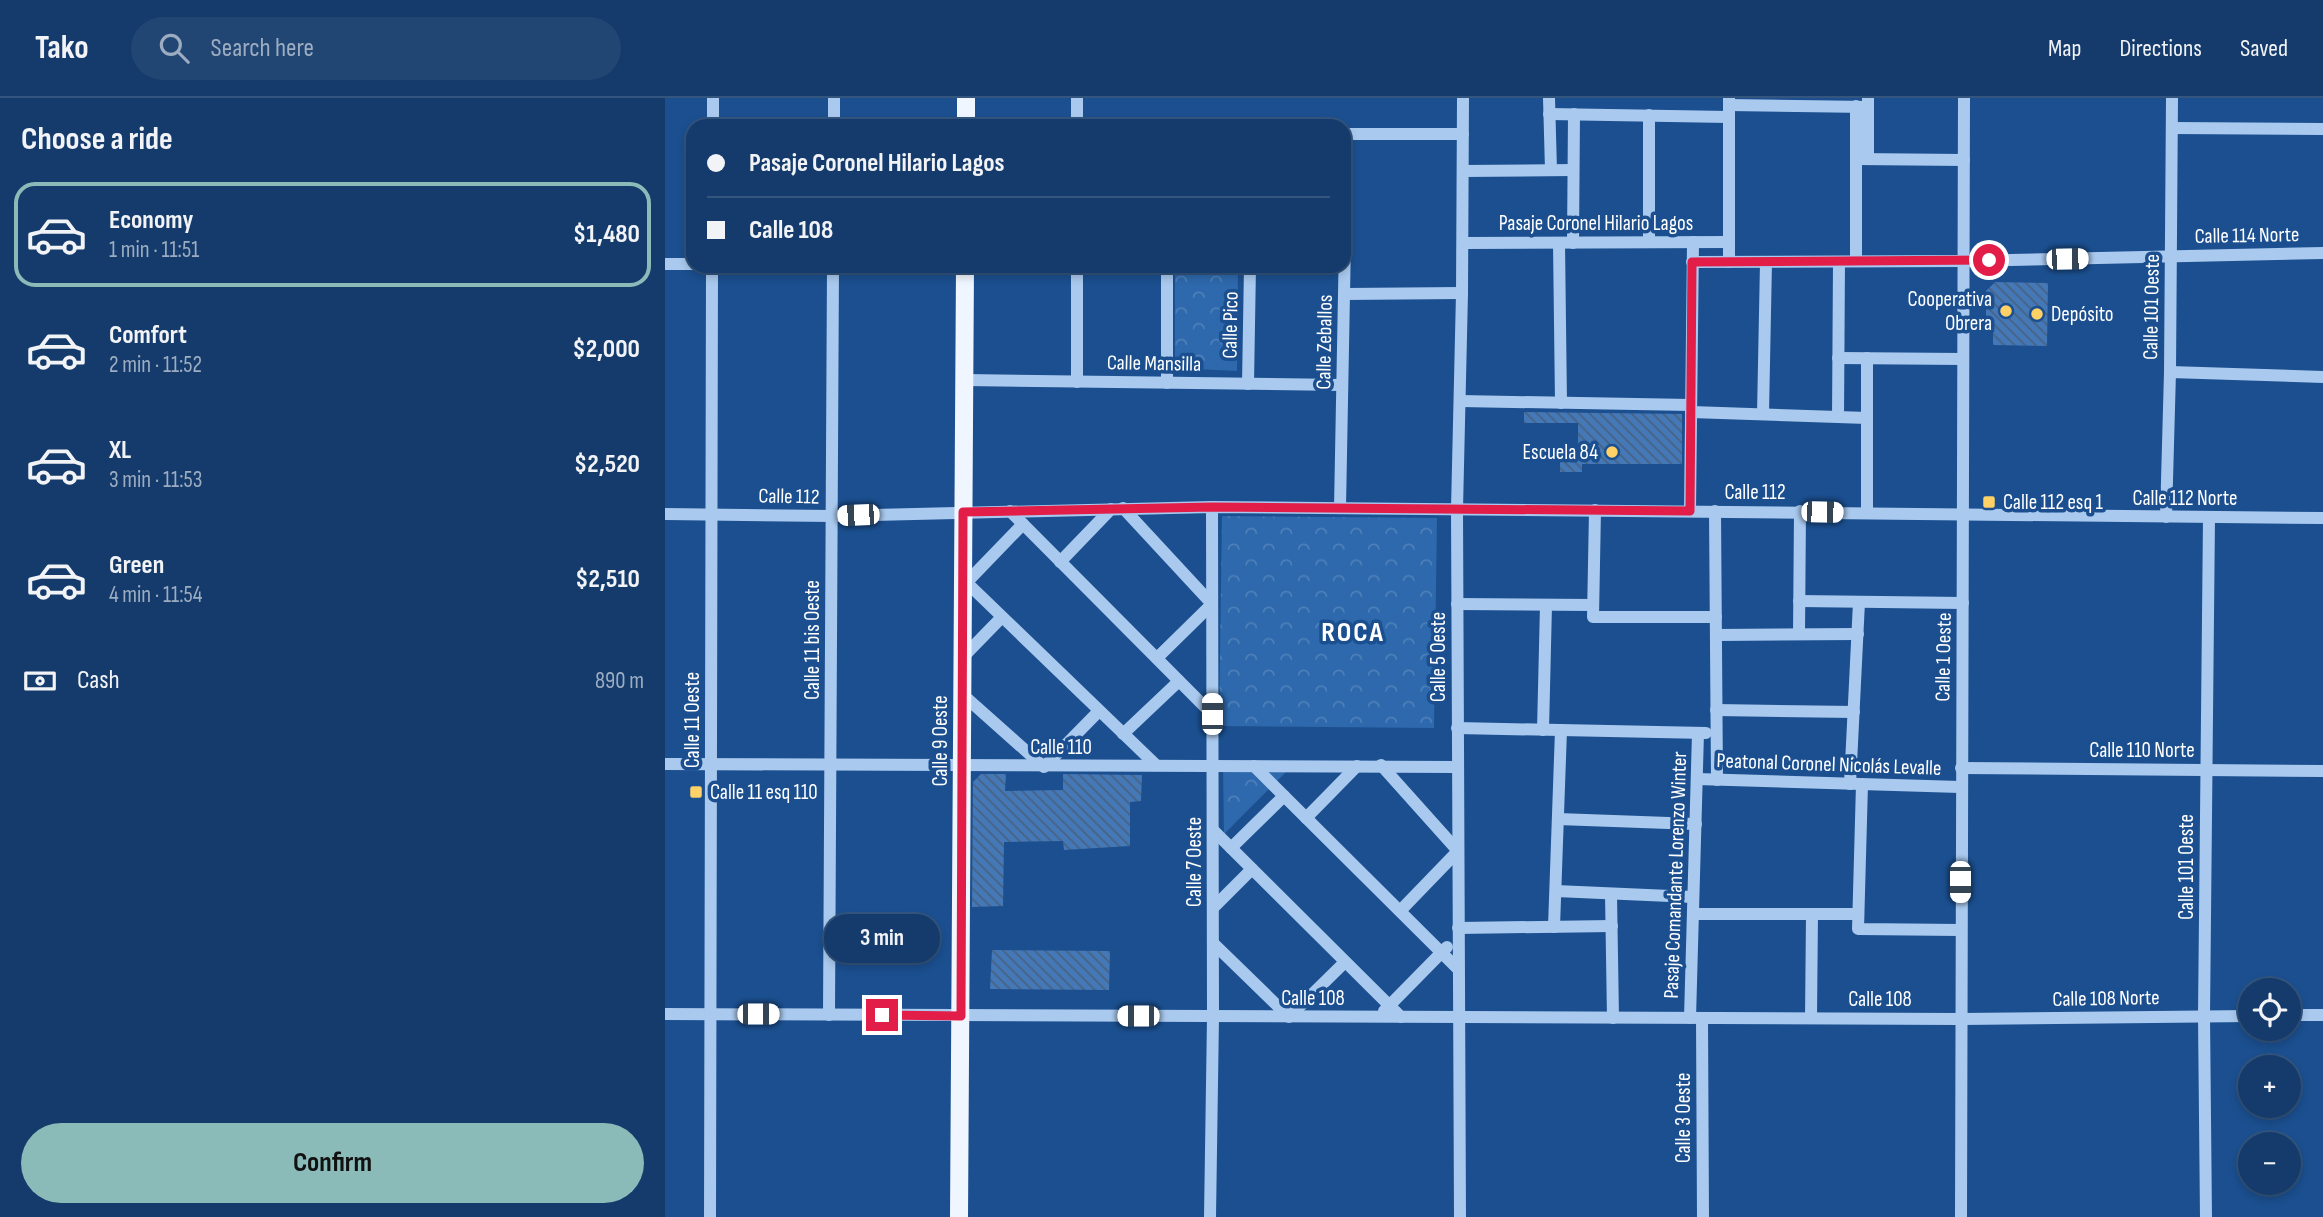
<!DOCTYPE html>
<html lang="en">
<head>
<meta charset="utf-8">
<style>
	body { margin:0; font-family:"Sofia Sans Condensed",sans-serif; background:#214673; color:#f1f3f6; height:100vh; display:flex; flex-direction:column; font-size:26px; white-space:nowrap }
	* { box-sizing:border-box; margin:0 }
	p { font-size:23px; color:#9dadc1 }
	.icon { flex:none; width:38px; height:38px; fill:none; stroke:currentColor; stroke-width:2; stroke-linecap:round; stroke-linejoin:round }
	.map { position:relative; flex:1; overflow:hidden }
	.panel { display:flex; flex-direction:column; background:#143b6b; width:665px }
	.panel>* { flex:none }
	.hud { position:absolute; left:21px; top:21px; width:665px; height:154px; border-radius:21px; box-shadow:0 4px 10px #0003,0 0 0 2px #33557e; display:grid; align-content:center; height:154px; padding:0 21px; background:#143b6b }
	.fabs { position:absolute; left:1573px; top:880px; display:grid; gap:14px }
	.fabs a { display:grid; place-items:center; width:63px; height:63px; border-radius:50%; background:#143b6b; box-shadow:0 4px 10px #0003,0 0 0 2px #33557e; font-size:35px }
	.end { position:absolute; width:32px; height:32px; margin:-16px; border:9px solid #e11d48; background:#fff; box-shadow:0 0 0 4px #fff }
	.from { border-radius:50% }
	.bubble { position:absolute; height:49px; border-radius:24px; background:#143b6b; box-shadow:0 4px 10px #0003,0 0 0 2px #33557e; font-size:23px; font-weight:700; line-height:49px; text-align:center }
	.car { position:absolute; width:21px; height:42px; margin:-21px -10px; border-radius:9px; box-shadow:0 0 5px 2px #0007; background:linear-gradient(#fff 24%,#345 0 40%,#fff 0 76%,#345 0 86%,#fff 0) }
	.hud b { display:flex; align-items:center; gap:24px; height:66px; font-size:26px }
	.hud b+b { border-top:2px solid #33557e }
	.hud i { width:18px; height:18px; background:#f1f3f6 }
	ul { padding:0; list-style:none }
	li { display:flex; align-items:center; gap:21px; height:105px; margin:0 14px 10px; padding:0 7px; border:4px solid transparent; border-radius:21px }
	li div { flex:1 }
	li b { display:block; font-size:26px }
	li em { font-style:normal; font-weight:700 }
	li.current { border-color:#8bbbb9 }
	li>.icon { width:63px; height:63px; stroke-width:1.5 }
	h2 { padding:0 21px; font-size:32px; line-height:84px }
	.pay { display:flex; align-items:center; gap:18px; height:77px; padding:0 21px; font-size:26px }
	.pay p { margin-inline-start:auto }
	.primary-button { display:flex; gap:14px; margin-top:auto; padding:14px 21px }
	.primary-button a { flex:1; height:80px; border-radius:42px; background:#8bbbb9; color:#111; font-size:28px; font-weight:700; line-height:80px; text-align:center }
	header { display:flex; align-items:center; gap:42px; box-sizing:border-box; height:98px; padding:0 35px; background:#143b6b; border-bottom:2px solid #33557e }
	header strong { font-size:33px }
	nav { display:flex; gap:38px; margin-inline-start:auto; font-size:24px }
	.search { width:490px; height:63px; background:#214673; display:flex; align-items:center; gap:18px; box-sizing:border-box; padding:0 24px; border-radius:38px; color:#9dadc1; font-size:26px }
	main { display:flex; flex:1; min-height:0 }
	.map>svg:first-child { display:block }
	.park { fill:url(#park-crowns) }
	.building { fill:url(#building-back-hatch) }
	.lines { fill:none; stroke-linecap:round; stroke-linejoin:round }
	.minor { stroke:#a9c9ee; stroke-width:12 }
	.major { stroke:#f0f6ff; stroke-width:18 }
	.route { stroke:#e11d48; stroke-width:9 }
	.poi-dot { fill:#ffd166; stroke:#1b4f8f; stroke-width:2.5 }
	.labels { text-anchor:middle; stroke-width:7; stroke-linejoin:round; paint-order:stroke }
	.street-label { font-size:21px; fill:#fff; stroke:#1b4f8f }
	.poi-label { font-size:21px; fill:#fff; stroke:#1b4f8f; text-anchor:start }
	.district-label { font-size:28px; font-weight:bold; letter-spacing:2px; fill:#fff; stroke:#1b4f8f }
</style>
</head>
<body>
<header>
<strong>Tako</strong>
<div class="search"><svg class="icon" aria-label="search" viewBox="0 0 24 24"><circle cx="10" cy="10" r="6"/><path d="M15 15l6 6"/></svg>Search here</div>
<nav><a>Map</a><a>Directions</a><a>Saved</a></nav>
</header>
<main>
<section class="panel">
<h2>Choose a ride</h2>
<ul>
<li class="current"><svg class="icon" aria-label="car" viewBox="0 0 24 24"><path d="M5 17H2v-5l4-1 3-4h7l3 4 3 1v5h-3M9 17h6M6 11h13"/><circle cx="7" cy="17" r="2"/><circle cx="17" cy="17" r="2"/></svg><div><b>Economy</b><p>1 min · 11:51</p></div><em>$1,480</em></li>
<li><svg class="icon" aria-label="car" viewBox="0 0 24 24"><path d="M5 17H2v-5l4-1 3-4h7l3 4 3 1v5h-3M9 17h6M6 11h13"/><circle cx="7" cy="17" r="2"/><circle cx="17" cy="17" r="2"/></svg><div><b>Comfort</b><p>2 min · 11:52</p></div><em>$2,000</em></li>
<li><svg class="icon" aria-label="car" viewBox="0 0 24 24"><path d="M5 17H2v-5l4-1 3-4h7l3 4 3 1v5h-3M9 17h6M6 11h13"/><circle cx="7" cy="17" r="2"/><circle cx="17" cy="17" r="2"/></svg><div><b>XL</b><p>3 min · 11:53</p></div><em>$2,520</em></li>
<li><svg class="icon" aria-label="car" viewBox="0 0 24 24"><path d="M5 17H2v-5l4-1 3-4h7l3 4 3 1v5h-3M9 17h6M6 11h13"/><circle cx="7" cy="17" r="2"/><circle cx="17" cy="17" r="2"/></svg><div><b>Green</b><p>4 min · 11:54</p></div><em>$2,510</em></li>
</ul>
<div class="pay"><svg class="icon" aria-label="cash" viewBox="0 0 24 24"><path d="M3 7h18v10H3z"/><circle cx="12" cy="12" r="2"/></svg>Cash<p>890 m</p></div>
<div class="primary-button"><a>Confirm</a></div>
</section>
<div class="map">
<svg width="1658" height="1119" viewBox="0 0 1658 1119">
	<defs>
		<pattern id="park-crowns" width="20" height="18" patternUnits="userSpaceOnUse" patternTransform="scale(1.75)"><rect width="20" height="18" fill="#2e69ad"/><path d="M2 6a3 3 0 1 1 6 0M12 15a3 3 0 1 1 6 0" fill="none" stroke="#4d80b9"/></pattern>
		<pattern id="building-back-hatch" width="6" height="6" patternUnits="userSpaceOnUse" patternTransform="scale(1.75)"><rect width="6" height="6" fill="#4478b7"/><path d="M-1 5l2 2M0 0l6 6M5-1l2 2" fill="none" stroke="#486282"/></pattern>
	</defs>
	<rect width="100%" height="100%" fill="#1b4f8f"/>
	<g class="park">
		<polygon points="510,168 573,168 572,273 510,270"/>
		<polygon points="557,418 772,420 769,630 554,628"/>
		<polygon points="558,667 623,672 559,736"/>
	</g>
	<g class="building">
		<polygon points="1330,184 1383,185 1382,248 1328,247 1328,233 1321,233 1321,193"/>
		<polygon points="859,314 1017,316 1017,366 917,366 917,374 895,374 895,352 913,352 913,325 859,325"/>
		<polygon points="316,676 341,676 340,693 398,692 398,676 477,677 476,703 465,704 465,748 399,752 398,743 339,744 338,808 307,809 308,684"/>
		<polygon points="327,852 445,853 444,892 325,891"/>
	</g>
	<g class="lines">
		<g class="minor">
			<polyline points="412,0 412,28"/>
			<polyline points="884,0 886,72"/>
			<polyline points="1064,7 1203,9"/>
			<polyline points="884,16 1064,19"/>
			<polyline points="48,28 48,0"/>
			<polyline points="169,28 169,0"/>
			<polyline points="1507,30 1658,31"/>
			<polyline points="679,36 798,36"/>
			<polyline points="1203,60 1203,0"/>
			<polyline points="1191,61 1299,62"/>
			<polyline points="798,73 908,72"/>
			<polyline points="984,144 984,17"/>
			<polyline points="798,145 1064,144"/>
			<polyline points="894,145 896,305"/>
			<polyline points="908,145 909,16"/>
			<polyline points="1191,163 1191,8"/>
			<polyline points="1027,164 1298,163 1658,155"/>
			<polyline points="1064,164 1064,0"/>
			<polyline points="0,166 28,166"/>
			<polyline points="191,168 300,169"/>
			<polyline points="412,168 412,284"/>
			<polyline points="679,196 797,195"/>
			<polyline points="1173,260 1298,261"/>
			<polyline points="1202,260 1202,414"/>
			<polyline points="1505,274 1658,279"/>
			<polyline points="300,282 677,287"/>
			<polyline points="502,285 502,168"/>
			<polyline points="583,286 585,168"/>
			<polyline points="795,303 1026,307"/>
			<polyline points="1026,314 1202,320"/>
			<polyline points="1098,316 1101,164"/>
			<polyline points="1173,319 1174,164"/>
			<polyline points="458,410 547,506 492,560"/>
			<polyline points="675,410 682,36"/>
			<polyline points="930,412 928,519 1051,519"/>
			<polyline points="345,413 547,616"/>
			<polyline points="1025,413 1028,144"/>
			<polyline points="1050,413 1052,682"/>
			<polyline points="0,416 167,418 547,409 1658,420"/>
			<polyline points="1501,419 1505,274 1507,0"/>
			<polyline points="395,464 446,411"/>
			<polyline points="298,481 491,667"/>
			<polyline points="301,485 358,426"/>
			<polyline points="1134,503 1298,505"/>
			<polyline points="792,506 928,507"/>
			<polyline points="1134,536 1135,413"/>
			<polyline points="1051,537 1193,536"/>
			<polyline points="298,559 337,519"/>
			<polyline points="297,596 379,669 434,613"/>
			<polyline points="1051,612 1189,614"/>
			<polyline points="792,630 1041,635"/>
			<polyline points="878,632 881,507"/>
			<polyline points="458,636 514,583"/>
			<polyline points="0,666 792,669"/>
			<polyline points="716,667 793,753 735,813"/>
			<polyline points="589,668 793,871"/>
			<polyline points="1296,670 1658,673"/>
			<polyline points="1032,681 1295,689"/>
			<polyline points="1185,686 1194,504"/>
			<polyline points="1197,686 1193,831 1295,832"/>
			<polyline points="641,720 692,668"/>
			<polyline points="893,721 1031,726"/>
			<polyline points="548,732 736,919"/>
			<polyline points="566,750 619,698"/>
			<polyline points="891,793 1028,799"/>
			<polyline points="946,796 948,920"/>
			<polyline points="548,810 587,771"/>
			<polyline points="1028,816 1193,816"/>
			<polyline points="889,829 896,632"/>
			<polyline points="793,830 947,828"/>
			<polyline points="548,845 624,919 680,864"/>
			<polyline points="719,913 782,849"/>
			<polyline points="0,916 1296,921 1586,918"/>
			<polyline points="164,917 168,168"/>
			<polyline points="1624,917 1658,917"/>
			<polyline points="1025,920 1033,635"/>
			<polyline points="1037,920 1038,1119"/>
			<polyline points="1146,920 1147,816"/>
			<polyline points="45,1119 47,168"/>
			<polyline points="545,1119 548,919 547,409"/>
			<polyline points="795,1119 792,411 797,195 798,0"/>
			<path d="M1296,1119C1296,746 1296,373 1299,0"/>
			<polyline points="1541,1119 1539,918 1544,419"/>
		</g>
		<g class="major">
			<polyline points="301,28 301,0"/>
			<polyline points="294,1119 300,168"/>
		</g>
	</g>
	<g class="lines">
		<polyline class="route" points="217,917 296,918 298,414 547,409 1025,413 1027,164 1324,162"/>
	</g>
	<g class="poi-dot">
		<circle cx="1341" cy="213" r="7"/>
		<circle cx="1372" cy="216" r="7"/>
		<circle cx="947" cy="354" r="7"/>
		<rect x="1317" y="397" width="14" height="14" rx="3.5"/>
		<rect x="24" y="687" width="14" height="14" rx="3.5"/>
	</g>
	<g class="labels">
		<g class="street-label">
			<text x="931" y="132">Pasaje Coronel Hilario Lagos</text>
			<text transform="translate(1582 137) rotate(-1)" y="7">Calle 114 Norte</text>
			<text transform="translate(1486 209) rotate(-89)" y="7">Calle 101 Oeste</text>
			<text transform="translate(565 227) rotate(-89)" y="7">Calle Pico</text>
			<text transform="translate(659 244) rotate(-89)" y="7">Calle Zeballos</text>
			<text transform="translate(489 265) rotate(1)" y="7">Calle Mansilla</text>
			<text x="1090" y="401">Calle 112</text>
			<text transform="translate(124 398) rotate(1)" y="7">Calle 112</text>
			<text x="1520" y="407">Calle 112 Norte</text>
			<text transform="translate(147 542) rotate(-90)" y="7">Calle 11 bis Oeste</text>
			<text transform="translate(773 559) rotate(-90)" y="7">Calle 5 Oeste</text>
			<text transform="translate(1278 559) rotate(-89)" y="7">Calle 1 Oeste</text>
			<text transform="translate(27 622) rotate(-90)" y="7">Calle 11 Oeste</text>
			<text transform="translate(275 643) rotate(-90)" y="7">Calle 9 Oeste</text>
			<text x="396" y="656">Calle 110</text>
			<text x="1477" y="659">Calle 110 Norte</text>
			<text transform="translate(1164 666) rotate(2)" y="7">Peatonal Coronel Nicolás Levalle</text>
			<text transform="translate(529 764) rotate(-90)" y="7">Calle 7 Oeste</text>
			<text transform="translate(1521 769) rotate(-90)" y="7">Calle 101 Oeste</text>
			<text transform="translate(1010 777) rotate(-88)" y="7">Pasaje Comandante Lorenzo Winter</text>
			<text x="648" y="907">Calle 108</text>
			<text transform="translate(1441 900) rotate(-1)" y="7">Calle 108 Norte</text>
			<text x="1215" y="908">Calle 108</text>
			<text transform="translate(1018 1020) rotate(-90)" y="7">Calle 3 Oeste</text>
		</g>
		<g class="poi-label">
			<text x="1327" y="208" text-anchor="end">Cooperativa<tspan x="1327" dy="24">Obrera</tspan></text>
			<text x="1386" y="223">Depósito</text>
			<text x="933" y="361" text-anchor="end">Escuela 84</text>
			<text x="1338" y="411">Calle 112 esq 1</text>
			<text x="45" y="701">Calle 11 esq 110</text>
		</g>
		<g class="district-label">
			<text x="688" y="543">ROCA</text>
		</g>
	</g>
</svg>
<div class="fabs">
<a><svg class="icon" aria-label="locate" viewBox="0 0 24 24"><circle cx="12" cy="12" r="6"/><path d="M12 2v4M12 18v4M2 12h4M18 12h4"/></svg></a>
<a>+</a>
<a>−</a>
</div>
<i class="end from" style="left:1324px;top:162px"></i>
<i class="end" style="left:217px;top:917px"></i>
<div class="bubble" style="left:159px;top:816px;width:116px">3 min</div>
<i class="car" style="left:1402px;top:161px;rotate:89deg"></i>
<i class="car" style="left:1157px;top:414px;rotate:91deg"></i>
<i class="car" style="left:193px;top:417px;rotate:268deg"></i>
<i class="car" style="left:547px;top:616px;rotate:0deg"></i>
<i class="car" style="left:1295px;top:784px;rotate:180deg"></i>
<i class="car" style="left:93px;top:916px;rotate:90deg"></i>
<i class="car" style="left:473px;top:918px;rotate:270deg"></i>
<div class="hud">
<b><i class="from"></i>Pasaje Coronel Hilario Lagos</b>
<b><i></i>Calle 108</b>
</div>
</div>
</main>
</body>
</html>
